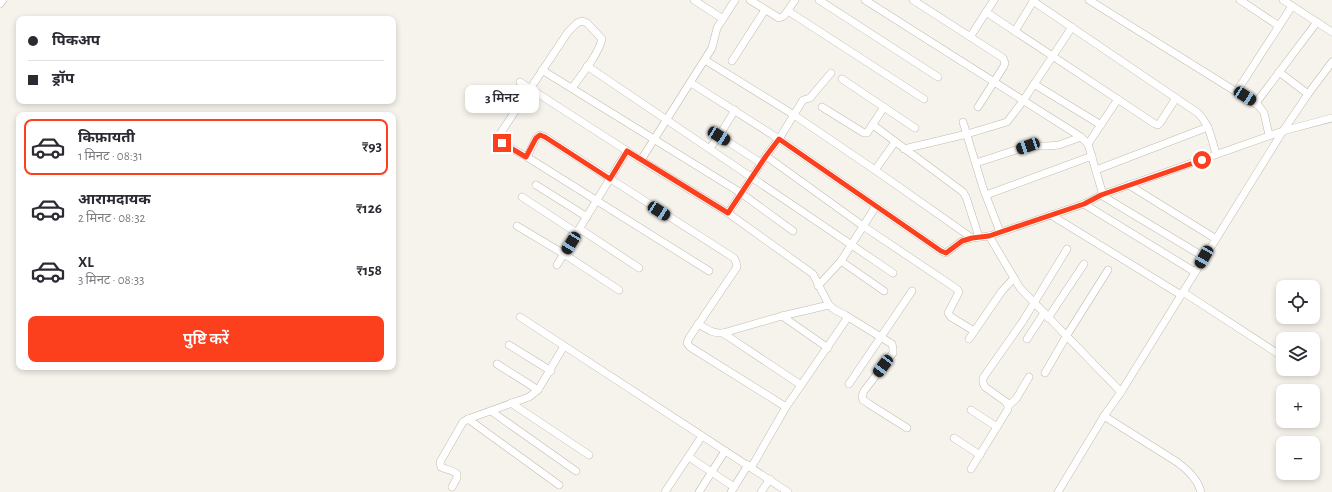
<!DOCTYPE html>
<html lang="hi">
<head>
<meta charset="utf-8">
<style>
	body { margin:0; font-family:"Alegreya Sans","Noto Sans Devanagari",sans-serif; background:#f7f7f7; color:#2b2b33; height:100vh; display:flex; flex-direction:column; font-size:15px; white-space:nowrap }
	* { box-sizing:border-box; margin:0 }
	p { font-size:13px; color:#7c7c81 }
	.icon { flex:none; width:22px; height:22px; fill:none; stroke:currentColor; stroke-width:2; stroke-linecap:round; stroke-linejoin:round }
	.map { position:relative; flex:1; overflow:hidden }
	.sheet { position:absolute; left:16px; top:112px; width:380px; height:258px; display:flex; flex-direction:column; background:#fff; border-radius:8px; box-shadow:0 2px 6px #0003 }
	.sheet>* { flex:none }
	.guide { position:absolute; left:16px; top:16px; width:380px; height:88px; border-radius:8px; box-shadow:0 2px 6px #0003; display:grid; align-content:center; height:88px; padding:0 12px; background:#fff }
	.controls { position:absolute; left:1276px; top:280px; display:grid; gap:8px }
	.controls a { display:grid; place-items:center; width:44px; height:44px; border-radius:8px; background:#fff; box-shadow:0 2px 6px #0003; font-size:20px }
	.end { position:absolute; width:18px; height:18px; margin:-9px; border:5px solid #fc3f1d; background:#fff; box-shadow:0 0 0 2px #fff }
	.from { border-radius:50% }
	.bubble { position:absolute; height:28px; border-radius:8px; background:#fff; box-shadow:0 2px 6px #0003; font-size:13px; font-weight:600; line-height:28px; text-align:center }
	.car { position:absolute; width:12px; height:24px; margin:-12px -6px; border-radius:5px; box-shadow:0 0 3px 1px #0007; background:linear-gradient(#222 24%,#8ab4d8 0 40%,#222 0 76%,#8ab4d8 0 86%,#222 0) }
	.guide b { display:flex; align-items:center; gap:14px; height:38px; font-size:15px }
	.guide b+b { border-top:1px solid #e1e1e2 }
	.guide i { width:10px; height:10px; background:#2b2b33 }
	ul { padding:7px 0 0; list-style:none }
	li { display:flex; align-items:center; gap:12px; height:56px; margin:0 8px 6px; padding:0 4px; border:2px solid transparent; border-radius:8px }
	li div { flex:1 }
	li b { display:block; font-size:15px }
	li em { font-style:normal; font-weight:600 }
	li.current { border-color:#fc3f1d }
	li>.icon { width:36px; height:36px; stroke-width:1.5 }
	.action { display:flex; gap:8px; margin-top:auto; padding:8px 12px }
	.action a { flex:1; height:46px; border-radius:8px; background:#fc3f1d; color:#fff; font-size:16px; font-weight:600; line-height:46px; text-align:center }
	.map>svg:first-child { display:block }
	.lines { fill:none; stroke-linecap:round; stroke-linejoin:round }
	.street-casing { stroke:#c2bbae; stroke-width:8 }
	.street { stroke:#fff; stroke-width:7 }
	.route { stroke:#fc3f1d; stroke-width:5 }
</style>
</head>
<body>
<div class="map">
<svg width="1332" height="492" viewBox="0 0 1332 492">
	<rect width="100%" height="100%" fill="#f6f3ec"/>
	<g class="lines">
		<g class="street-casing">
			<g id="street">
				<polyline points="694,0 723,19"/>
				<polyline points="750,0 779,18 784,16 795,0"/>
				<polyline points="819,0 938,77"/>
				<polyline points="865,0 1081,137 1088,144 1103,195"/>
				<polyline points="913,0 1003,58 1005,63 1004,66 978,107"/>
				<polyline points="1089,0 1259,106 1264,113 1269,135"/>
				<polyline points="1240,0 1279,26"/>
				<polyline points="1283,0 1332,32"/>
				<path d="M1033,1L1198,113C1209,124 1212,140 1216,154"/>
				<polyline points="0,4 3,0"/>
				<polyline points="788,11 924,99"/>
				<polyline points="986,12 1155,124 1158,125 1160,123 1176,98"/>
				<polyline points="1015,31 1034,0"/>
				<polyline points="970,37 994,0"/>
				<polyline points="705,60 794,115 875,170 972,238"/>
				<polyline points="732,61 765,10"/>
				<polyline points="587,66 893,273"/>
				<polyline points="542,70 741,193 793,231"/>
				<polyline points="1279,72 1308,94"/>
				<polyline points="842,79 915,128"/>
				<polyline points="520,82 641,160 728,213 813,274 829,305 835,310 845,315 892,344 893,349 893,353 864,391 862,396 863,400 869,404 907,428"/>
				<polyline points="691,83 779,139 941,251 946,253 962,241 972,238 989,236 1084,204 1101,195 1283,131 1332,118"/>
				<polyline points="1034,84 1101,125"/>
				<path d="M572,88C582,74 598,55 602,39L587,23L582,21L577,23L568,32L500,134L499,139L502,143L527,157L709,271"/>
				<polyline points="1237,91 1292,6"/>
				<polyline points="1256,103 1317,22"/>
				<polyline points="822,107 864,133 867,133 884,107"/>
				<polyline points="963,122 983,188 1000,232"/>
				<polyline points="873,125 963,192 966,197 979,237"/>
				<polyline points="719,136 761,163"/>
				<polyline points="1088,144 1118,99"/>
				<polyline points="710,148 719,136 735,110"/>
				<polyline points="904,149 967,134 1007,122 1023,101 1072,27"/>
				<polyline points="766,156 863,226 957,289 959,292 948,313 951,317 974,331"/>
				<polyline points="527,157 536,138 540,135 545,137 734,258 736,262 737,267 689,338 687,343 690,347 786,407"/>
				<polyline points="641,160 712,48 717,28 735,0"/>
				<polyline points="976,163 1028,146 1048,146 1059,145 1081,137"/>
				<polyline points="875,170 895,142"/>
				<polyline points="1096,170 1208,127"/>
				<polyline points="536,185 587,217"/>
				<polyline points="1129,185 1216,239"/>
				<polyline points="986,195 1092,156"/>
				<polyline points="1101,195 1204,257"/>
				<polyline points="522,197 577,233"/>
				<polyline points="1084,204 1195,272"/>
				<polyline points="728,213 766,156 779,139 803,100 810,98 831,73"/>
				<polyline points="1051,215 1181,295"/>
				<polyline points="517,226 564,254 619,290"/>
				<polyline points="580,229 639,268"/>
				<polyline points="989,236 1020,288 1121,392"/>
				<polyline points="841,261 884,291"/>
				<polyline points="557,265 627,151"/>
				<polyline points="818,286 841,261 876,206"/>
				<polyline points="1183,292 1283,357"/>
				<polyline points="782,316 828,348"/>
				<polyline points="520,317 788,492"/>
				<polyline points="1048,318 1084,264"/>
				<path d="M698,324C707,329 713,334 723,333L782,316L829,305"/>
				<polyline points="723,333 801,385"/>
				<polyline points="969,339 1002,291 1014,278"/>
				<polyline points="1027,339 1044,313"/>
				<polyline points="509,345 551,371"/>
				<polyline points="497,364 538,390"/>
				<polyline points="1045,373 1067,335 1108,270"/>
				<polyline points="849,384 912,291"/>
				<polyline points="511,403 589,455"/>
				<polyline points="1008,406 1016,399 1029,377"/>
				<polyline points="971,410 997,427"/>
				<polyline points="491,411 576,471"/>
				<path d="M1104,416L1177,462C1188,470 1198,479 1201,492"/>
				<polyline points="468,419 559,485"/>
				<polyline points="954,438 980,455"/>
				<polyline points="689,457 734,487"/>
				<polyline points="751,468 786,407 848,317"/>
				<polyline points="971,469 1008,409 1008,406 1006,402 985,387 983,383 983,378 1023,321 1067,249"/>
				<path d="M452,487L457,478V474C453,470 446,470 441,467L440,462L463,422L468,419L529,397L538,390L564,346"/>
				<polyline points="665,492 702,436"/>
				<polyline points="699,492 725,451"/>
				<polyline points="731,492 748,465"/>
				<polyline points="761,492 770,479"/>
				<polyline points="1058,492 1104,416 1121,392 1283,131 1308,94 1332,62"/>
			</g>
		</g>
		<use href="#street" class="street"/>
	</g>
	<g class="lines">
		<polyline class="route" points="502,143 526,157 536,138 540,135 545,137 610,179 627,151 728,213 766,156 779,139 941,251 946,253 962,241 972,238 989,236 1084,204 1101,195 1202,160"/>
	</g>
</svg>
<div class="controls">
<a><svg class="icon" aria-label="locate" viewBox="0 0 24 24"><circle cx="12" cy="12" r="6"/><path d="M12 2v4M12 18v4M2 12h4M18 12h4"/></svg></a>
<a><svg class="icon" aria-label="layers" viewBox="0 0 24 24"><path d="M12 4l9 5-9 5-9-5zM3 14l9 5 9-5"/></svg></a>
<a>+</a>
<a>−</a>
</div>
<i class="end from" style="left:1202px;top:160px"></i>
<i class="end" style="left:502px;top:143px"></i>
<div class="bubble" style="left:465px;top:85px;width:74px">3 मिनट</div>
<i class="car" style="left:1245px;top:96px;rotate:123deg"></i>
<i class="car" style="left:719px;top:136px;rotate:122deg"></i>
<i class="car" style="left:1028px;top:146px;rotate:251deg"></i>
<i class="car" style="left:659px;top:211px;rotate:123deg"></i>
<i class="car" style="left:571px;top:243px;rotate:212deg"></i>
<i class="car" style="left:1204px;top:257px;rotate:210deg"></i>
<i class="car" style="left:883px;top:366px;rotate:217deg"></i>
<div class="guide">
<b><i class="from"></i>पिकअप</b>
<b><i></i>ड्रॉप</b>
</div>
<section class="sheet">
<ul>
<li class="current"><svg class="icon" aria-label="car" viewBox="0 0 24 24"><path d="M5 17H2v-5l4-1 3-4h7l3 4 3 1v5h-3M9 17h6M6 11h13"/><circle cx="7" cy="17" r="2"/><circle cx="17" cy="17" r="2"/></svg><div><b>किफ़ायती</b><p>1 मिनट · 08:31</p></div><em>₹93</em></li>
<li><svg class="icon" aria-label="car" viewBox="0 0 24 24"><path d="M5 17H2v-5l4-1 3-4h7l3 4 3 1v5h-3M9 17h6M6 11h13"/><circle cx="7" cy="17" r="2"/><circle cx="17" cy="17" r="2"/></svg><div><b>आरामदायक</b><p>2 मिनट · 08:32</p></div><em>₹126</em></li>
<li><svg class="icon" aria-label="car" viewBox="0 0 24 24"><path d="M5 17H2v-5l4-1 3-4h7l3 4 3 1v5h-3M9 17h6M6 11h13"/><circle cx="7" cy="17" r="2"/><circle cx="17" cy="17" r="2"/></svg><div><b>XL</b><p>3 मिनट · 08:33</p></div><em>₹158</em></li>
</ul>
<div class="action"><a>पुष्टि करें</a></div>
</section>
</div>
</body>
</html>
